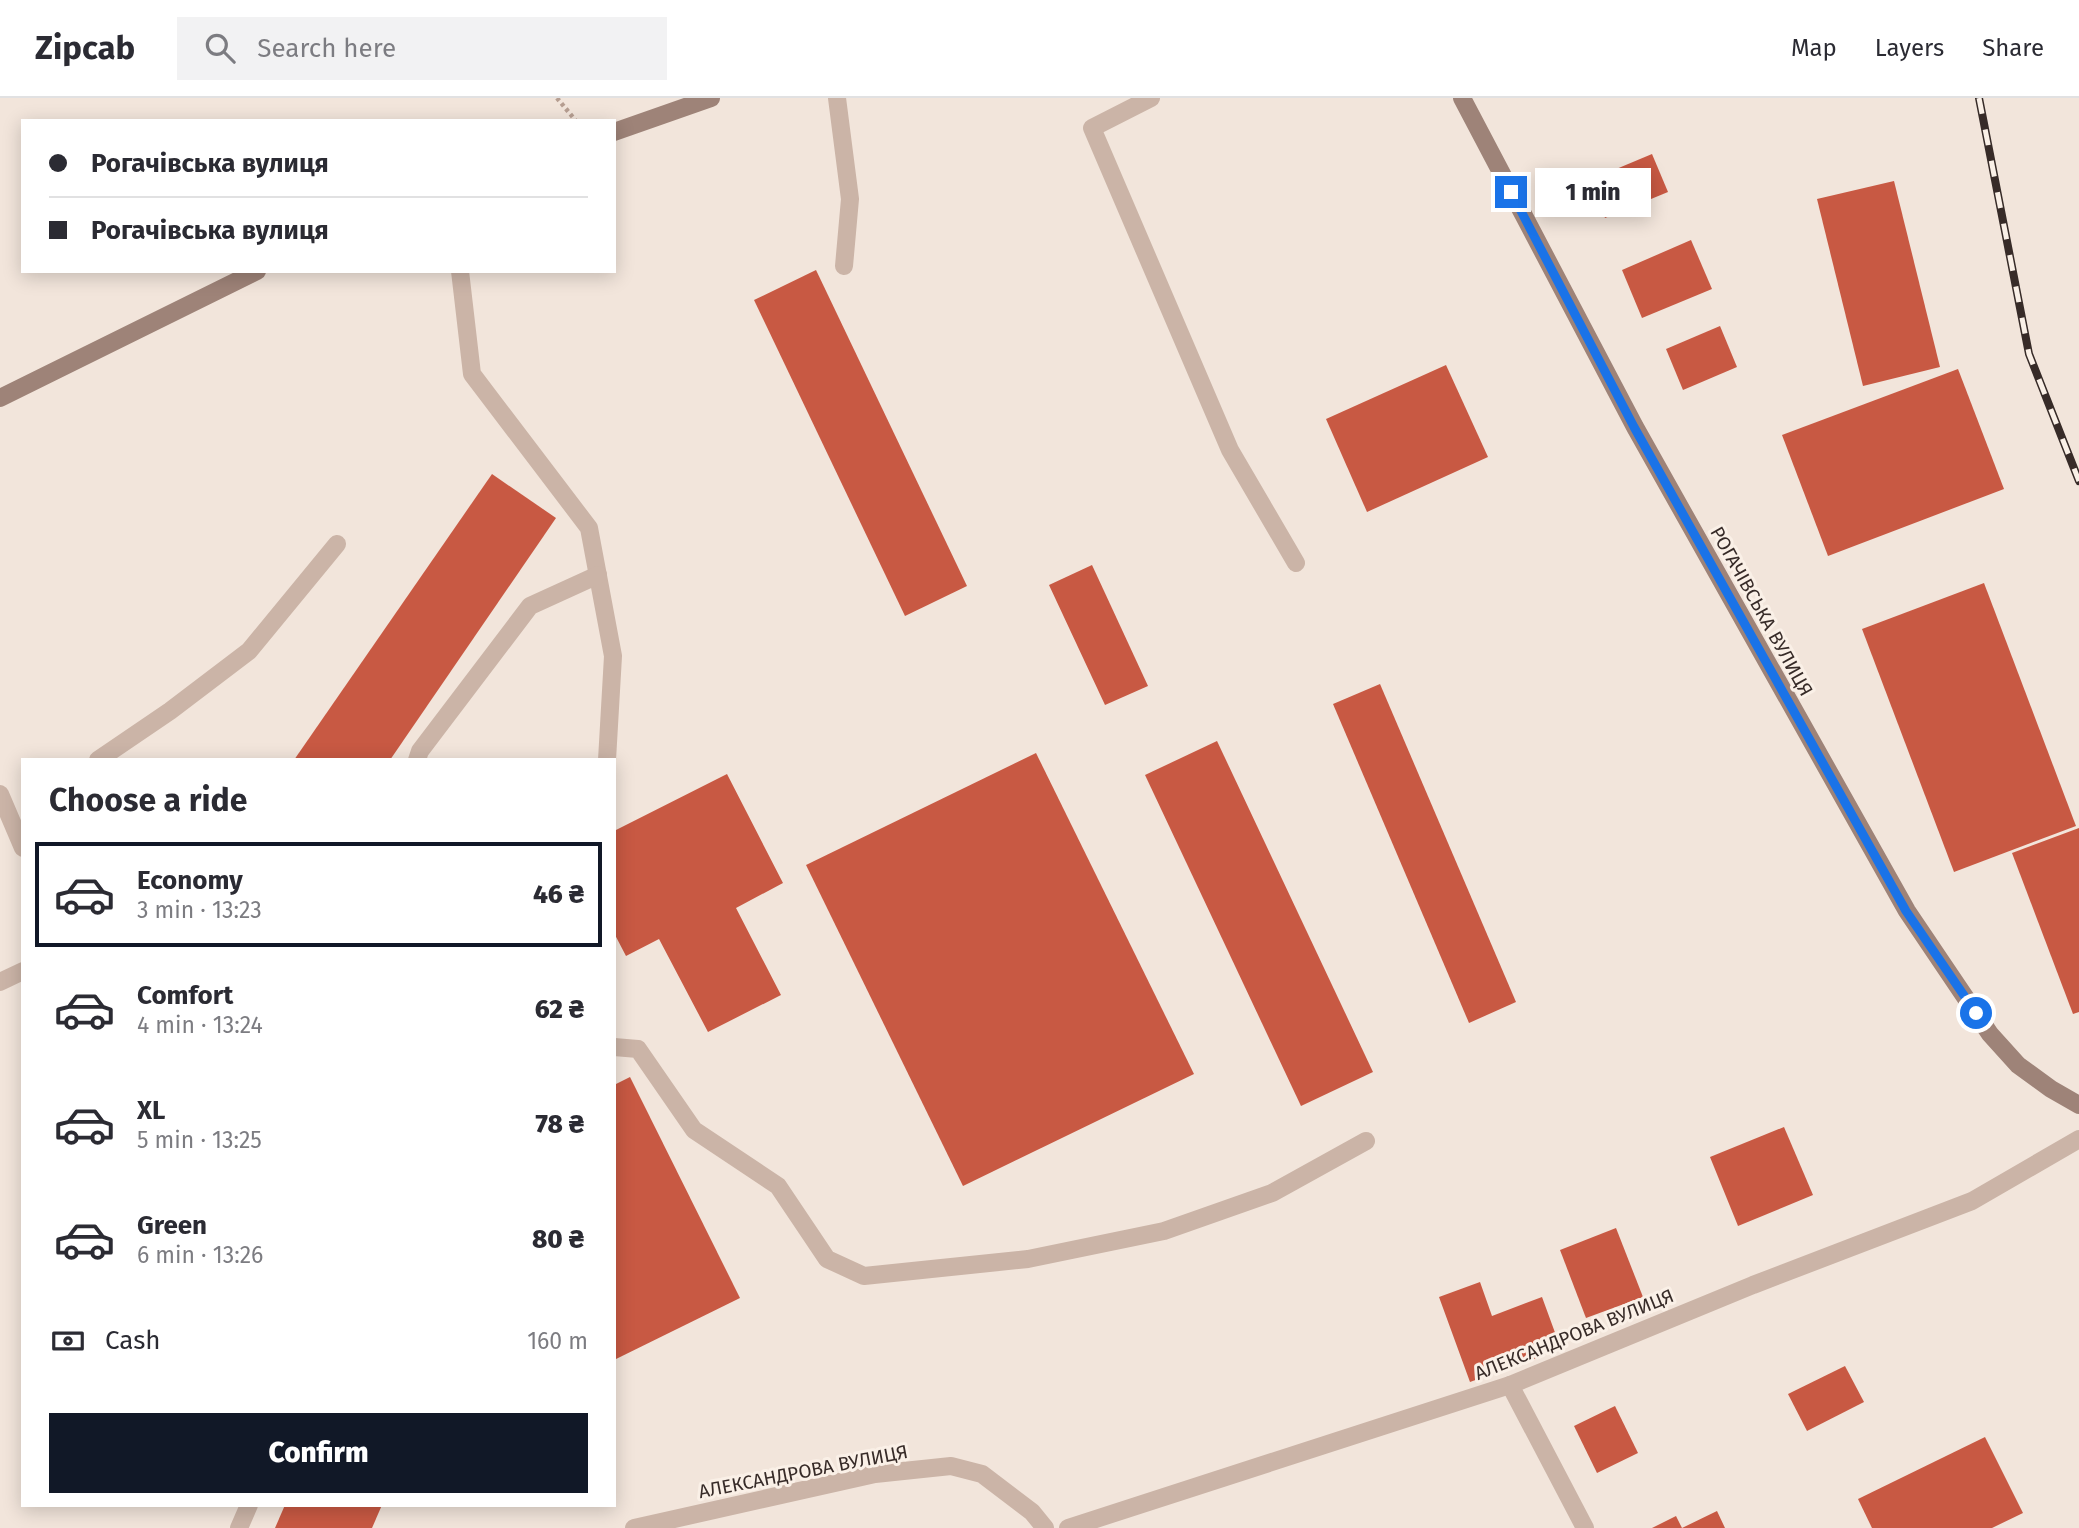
<!DOCTYPE html>
<html lang="en">
<head>
<meta charset="utf-8">
<style>
	body { margin:0; font-family:"Fira Sans",sans-serif; background:#f2f2f3; color:#2b2b33; height:100vh; display:flex; flex-direction:column; font-size:26px; white-space:nowrap }
	* { box-sizing:border-box; margin:0 }
	p { font-size:23px; color:#7c7c81 }
	.icon { flex:none; width:38px; height:38px; fill:none; stroke:currentColor; stroke-width:2; stroke-linecap:round; stroke-linejoin:round }
	.map { position:relative; flex:1; overflow:hidden }
	.panel { position:absolute; left:21px; top:660px; width:595px; height:749px; display:flex; flex-direction:column; background:#fff; border-radius:0px; box-shadow:0 4px 18px #0003 }
	.panel>* { flex:none }
	.hud { position:absolute; left:21px; top:21px; width:595px; height:154px; border-radius:0px; box-shadow:0 4px 18px #0003; display:grid; align-content:center; height:154px; padding:0 28px; background:#fff }
	.end { position:absolute; width:32px; height:32px; margin:-16px; border:9px solid #1a73e8; background:#fff; box-shadow:0 0 0 4px #fff }
	.from { border-radius:50% }
	.bubble { position:absolute; height:49px; border-radius:0px; background:#fff; box-shadow:0 4px 18px #0003; font-size:23px; font-weight:800; line-height:49px; text-align:center }
	.hud b { display:flex; align-items:center; gap:24px; height:66px; font-size:26px }
	.hud b+b { border-top:2px solid #e1e1e2 }
	.hud i { width:18px; height:18px; background:#2b2b33 }
	ul { padding:0; list-style:none }
	li { display:flex; align-items:center; gap:21px; height:105px; margin:0 14px 10px; padding:0 14px; border:4px solid transparent; border-radius:0px }
	li div { flex:1 }
	li b { display:block; font-size:26px }
	li em { font-style:normal; font-weight:800 }
	li.on { border-color:#111827 }
	li>.icon { width:63px; height:63px; stroke-width:1.5 }
	h2 { padding:0 28px; font-size:32px; line-height:84px }
	.pay { display:flex; align-items:center; gap:18px; height:77px; padding:0 28px; font-size:26px }
	.pay p { margin-inline-start:auto }
	.cta { display:flex; gap:14px; margin-top:auto; padding:14px 28px }
	.cta a { flex:1; height:80px; border-radius:0px; background:#111827; color:#fff; font-size:28px; font-weight:800; line-height:80px; text-align:center }
	header { display:flex; align-items:center; gap:42px; box-sizing:border-box; height:98px; padding:0 35px; background:#fff; border-bottom:2px solid #e1e1e2 }
	header strong { font-size:33px }
	nav { display:flex; gap:38px; margin-inline-start:auto; font-size:24px }
	.search { width:490px; height:63px; background:#f2f2f3; display:flex; align-items:center; gap:18px; box-sizing:border-box; padding:0 24px; border-radius:0px; color:#7c7c81; font-size:26px }
	.map>svg:first-child { display:block }
	.building { fill:#c85943 }
	.lines { fill:none; stroke-linecap:round; stroke-linejoin:round }
	.path { stroke:#b69e91; stroke-width:4.5; stroke-dasharray:3.5 3.5; stroke-linecap:butt }
	.lane { stroke:#cbb4a7; stroke-width:18 }
	.street { stroke:#cbb4a7; stroke-width:18 }
	.secondary { stroke:#9e8378; stroke-width:18 }
	.rail-casing { stroke:#372b28; stroke-width:8 }
	.rail { stroke:#faf0e7; stroke-width:5; stroke-dasharray:16; stroke-linecap:butt }
	.route { stroke:#1a73e8; stroke-width:9 }
	.labels { text-anchor:middle; stroke-width:6; stroke-linejoin:round; paint-order:stroke }
	.street-label { font-size:19px; fill:#372b28; stroke:#faf0e7 }
</style>
</head>
<body>
<header>
<strong>Zipcab</strong>
<div class="search"><svg class="icon" aria-label="search" viewBox="0 0 24 24"><circle cx="10" cy="10" r="6"/><path d="M15 15l6 6"/></svg>Search here</div>
<nav><a>Map</a><a>Layers</a><a>Share</a></nav>
</header>
<div class="map">
<svg width="2079" height="1430" viewBox="0 0 2079 1430">
	<rect width="100%" height="100%" fill="#f2e5db"/>
	<g class="building">
		<polygon points="1652,56 1668,94 1605,120 1590,82"/>
		<polygon points="1894,83 1940,269 1863,288 1817,101"/>
		<polygon points="1691,142 1712,191 1642,220 1622,172"/>
		<polygon points="816,172 967,488 905,518 754,202"/>
		<polygon points="1720,228 1737,269 1683,292 1666,251"/>
		<polygon points="1446,267 1488,359 1367,414 1326,321"/>
		<polygon points="1958,271 2004,391 1828,458 1782,337"/>
		<polygon points="492,376 556,420 390,662 294,662"/>
		<polygon points="1092,467 1148,588 1105,607 1049,487"/>
		<polygon points="1984,485 2076,728 1954,774 1862,531"/>
		<polygon points="1380,586 1516,904 1469,925 1333,606"/>
		<polygon points="1217,643 1373,974 1301,1008 1145,677"/>
		<polygon points="1036,655 1194,976 963,1088 806,767"/>
		<polygon points="727,676 783,785 736,810 781,897 708,934 659,841 626,858 614,835 614,733"/>
		<polygon points="2079,730 2079,914 2073,916 2012,755"/>
		<polygon points="630,979 740,1200 614,1262 614,987"/>
		<polygon points="1784,1029 1813,1097 1738,1128 1710,1059"/>
		<polygon points="1616,1130 1643,1199 1586,1220 1560,1152"/>
		<polygon points="1480,1184 1492,1218 1542,1199 1561,1251 1470,1284 1439,1199"/>
		<polygon points="1845,1268 1864,1304 1807,1333 1788,1296"/>
		<polygon points="1615,1308 1638,1355 1597,1375 1574,1328"/>
		<polygon points="1985,1339 2023,1415 1992,1430 1872,1430 1858,1401"/>
		<polygon points="285,1407 382,1407 372,1430 275,1430"/>
		<polygon points="1717,1413 1725,1430 1652,1430 1676,1418 1682,1430"/>
	</g>
	<g class="lines">
		<polyline class="path" points="557,0 576,23"/>
		<g class="lane">
			<polyline points="837,0 850,101 844,168"/>
			<polyline points="1151,0 1092,30 1230,352 1296,465"/>
			<polyline points="460,173 472,276 589,430 613,558 607,662"/>
			<polyline points="98,662 170,613 249,553 337,446"/>
			<polyline points="417,662 420,653 530,508 598,477"/>
			<polyline points="0,696 23,750"/>
			<polyline points="0,884 23,873"/>
			<polyline points="614,949 638,951 694,1032 778,1088 827,1161 864,1178 1028,1161 1164,1133 1272,1095 1366,1043"/>
			<polyline points="239,1430 249,1407"/>
		</g>
		<g class="street">
			<polyline points="1510,1287 1585,1430"/>
			<polyline points="634,1430 875,1376 951,1368 982,1376 1032,1414 1045,1430"/>
			<polyline points="1068,1430 1510,1287 1753,1187 1972,1103 2079,1041"/>
		</g>
		<g class="secondary">
			<polyline points="1462,0 1635,329 1907,813 1990,936 2018,967 2051,991 2079,1007"/>
			<polyline points="614,34 711,0"/>
			<polyline points="0,300 257,173"/>
		</g>
		<g class="rail-casing">
			<polyline id="rail" points="1979,0 2029,256 2079,383"/>
		</g>
		<use href="#rail" class="rail"/>
	</g>
	<g class="lines">
		<polyline class="route" points="1511,94 1634,329 1906,813 1976,915"/>
	</g>
	<g class="labels">
		<g class="street-label">
			<text transform="translate(1762 513) rotate(61)" y="7">РОГАЧІВСЬКА ВУЛИЦЯ</text>
			<text transform="translate(1574 1236) rotate(-22)" y="7">АЛЕКСАНДРОВА ВУЛИЦЯ</text>
			<text transform="translate(803 1373) rotate(-11)" y="7">АЛЕКСАНДРОВА ВУЛИЦЯ</text>
		</g>
	</g>
</svg>
<i class="end from" style="left:1976px;top:915px"></i>
<i class="end" style="left:1511px;top:94px"></i>
<div class="bubble" style="left:1535px;top:70px;width:116px">1 min</div>
<div class="hud">
<b><i class="from"></i>Рогачівська вулиця</b>
<b><i></i>Рогачівська вулиця</b>
</div>
<section class="panel">
<h2>Choose a ride</h2>
<ul>
<li class="on"><svg class="icon" aria-label="car" viewBox="0 0 24 24"><path d="M5 17H2v-5l4-1 3-4h7l3 4 3 1v5h-3M9 17h6M6 11h13"/><circle cx="7" cy="17" r="2"/><circle cx="17" cy="17" r="2"/></svg><div><b>Economy</b><p>3 min · 13:23</p></div><em>46 ₴</em></li>
<li><svg class="icon" aria-label="car" viewBox="0 0 24 24"><path d="M5 17H2v-5l4-1 3-4h7l3 4 3 1v5h-3M9 17h6M6 11h13"/><circle cx="7" cy="17" r="2"/><circle cx="17" cy="17" r="2"/></svg><div><b>Comfort</b><p>4 min · 13:24</p></div><em>62 ₴</em></li>
<li><svg class="icon" aria-label="car" viewBox="0 0 24 24"><path d="M5 17H2v-5l4-1 3-4h7l3 4 3 1v5h-3M9 17h6M6 11h13"/><circle cx="7" cy="17" r="2"/><circle cx="17" cy="17" r="2"/></svg><div><b>XL</b><p>5 min · 13:25</p></div><em>78 ₴</em></li>
<li><svg class="icon" aria-label="car" viewBox="0 0 24 24"><path d="M5 17H2v-5l4-1 3-4h7l3 4 3 1v5h-3M9 17h6M6 11h13"/><circle cx="7" cy="17" r="2"/><circle cx="17" cy="17" r="2"/></svg><div><b>Green</b><p>6 min · 13:26</p></div><em>80 ₴</em></li>
</ul>
<div class="pay"><svg class="icon" aria-label="cash" viewBox="0 0 24 24"><path d="M3 7h18v10H3z"/><circle cx="12" cy="12" r="2"/></svg>Cash<p>160 m</p></div>
<div class="cta"><a>Confirm</a></div>
</section>
</div>
</body>
</html>
